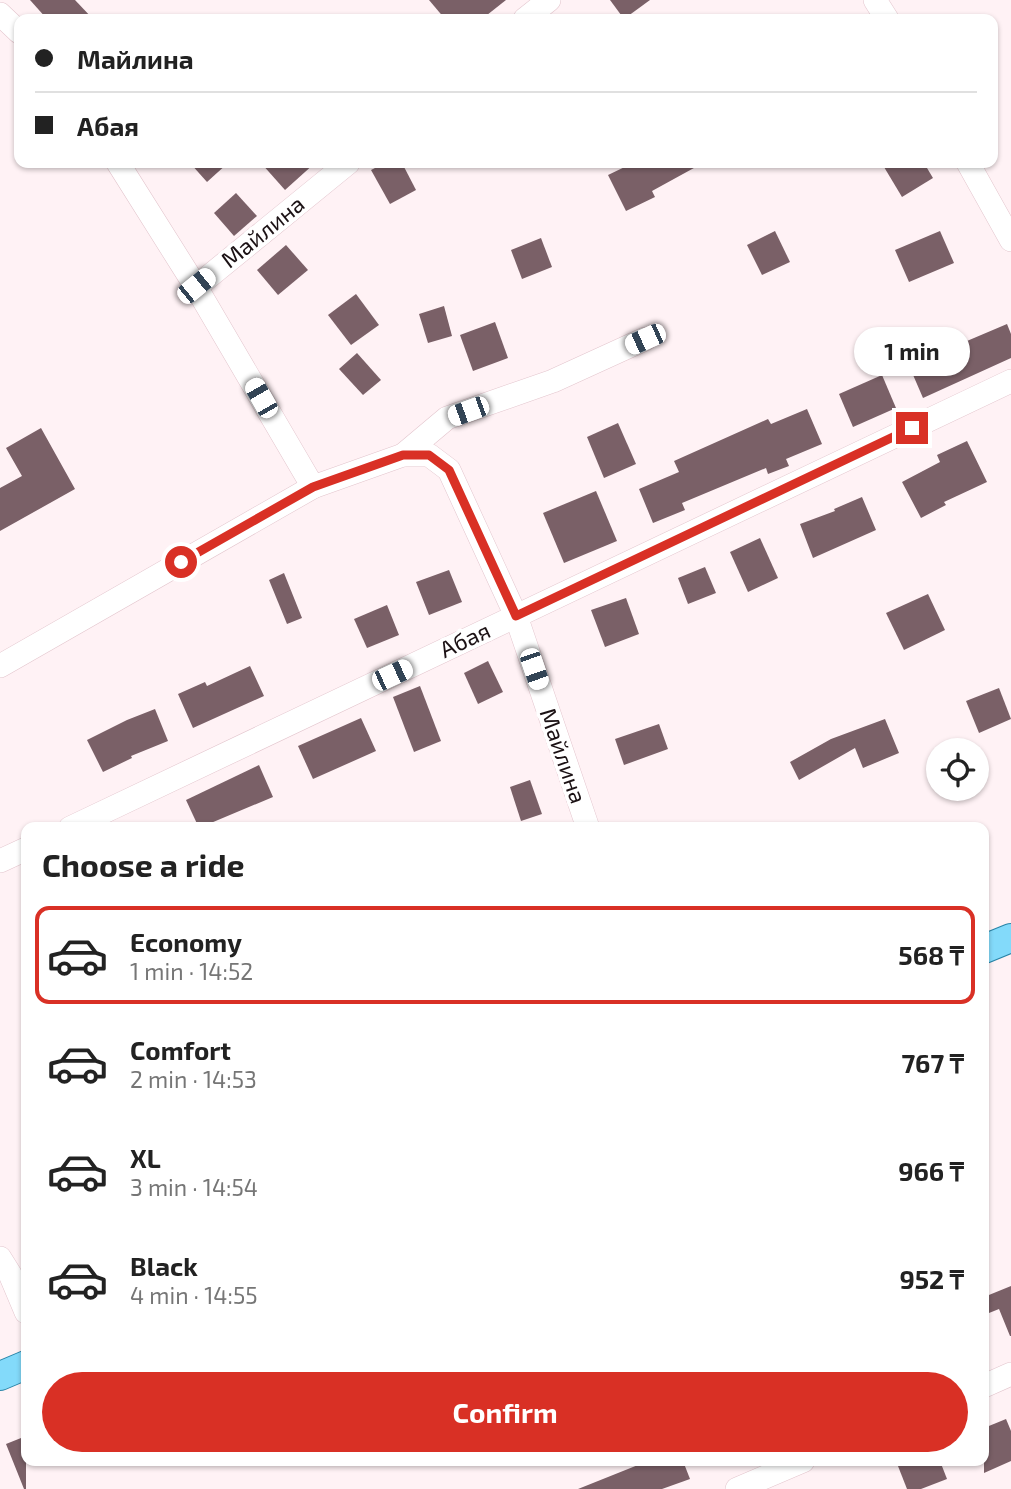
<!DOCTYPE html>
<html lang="en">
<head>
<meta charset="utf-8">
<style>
	body { margin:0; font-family:"Exo 2",sans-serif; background:#f2f2f2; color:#222; height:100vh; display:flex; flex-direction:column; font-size:26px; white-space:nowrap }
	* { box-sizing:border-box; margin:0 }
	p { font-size:23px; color:#767676 }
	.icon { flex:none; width:38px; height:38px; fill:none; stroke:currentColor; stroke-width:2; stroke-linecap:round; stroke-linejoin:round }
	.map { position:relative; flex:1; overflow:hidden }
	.details { position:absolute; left:21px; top:822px; width:968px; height:644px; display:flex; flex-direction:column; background:#fff; border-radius:14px; box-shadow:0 2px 5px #0004 }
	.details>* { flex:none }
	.banner { position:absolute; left:14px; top:14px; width:984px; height:154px; border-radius:14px; box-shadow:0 2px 5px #0004; display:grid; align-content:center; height:154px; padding:0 21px; background:#fff }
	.buttons { position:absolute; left:926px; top:738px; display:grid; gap:14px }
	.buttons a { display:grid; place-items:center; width:63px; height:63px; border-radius:50%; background:#fff; box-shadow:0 2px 5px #0004; font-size:35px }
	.end { position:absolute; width:32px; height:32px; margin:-16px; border:9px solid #d93025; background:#fff; box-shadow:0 0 0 4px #fff }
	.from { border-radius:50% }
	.bubble { position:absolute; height:49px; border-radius:24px; background:#fff; box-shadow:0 2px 5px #0004; font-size:23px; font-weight:700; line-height:49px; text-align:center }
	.car { position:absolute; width:21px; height:42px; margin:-21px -10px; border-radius:9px; box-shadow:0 0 5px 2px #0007; background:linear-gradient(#fff 24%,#345 0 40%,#fff 0 76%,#345 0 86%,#fff 0) }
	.banner b { display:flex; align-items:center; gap:24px; height:66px; font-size:26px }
	.banner b+b { border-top:2px solid #e0e0e0 }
	.banner i { width:18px; height:18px; background:#222 }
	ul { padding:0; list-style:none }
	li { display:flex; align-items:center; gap:21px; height:98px; margin:0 14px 10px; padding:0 7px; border:4px solid transparent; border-radius:14px }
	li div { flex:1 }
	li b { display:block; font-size:26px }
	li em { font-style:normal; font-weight:700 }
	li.active { border-color:#d93025 }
	li>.icon { width:63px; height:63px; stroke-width:1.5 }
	h2 { padding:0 21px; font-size:32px; line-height:84px }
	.cta { display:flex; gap:14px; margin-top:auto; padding:14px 21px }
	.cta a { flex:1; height:80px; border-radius:42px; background:#d93025; color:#fff; font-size:28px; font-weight:700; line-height:80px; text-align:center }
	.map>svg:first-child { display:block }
	.building { fill:#7a6067 }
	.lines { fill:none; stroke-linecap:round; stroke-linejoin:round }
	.minor-casing { stroke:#e3c5cd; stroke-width:24 }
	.major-casing { stroke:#2984a7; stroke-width:30 }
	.minor { stroke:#fff; stroke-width:23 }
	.major { stroke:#83dafa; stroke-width:28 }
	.route { stroke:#d93025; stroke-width:9 }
	.labels { text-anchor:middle; stroke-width:7; stroke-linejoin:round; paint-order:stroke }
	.street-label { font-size:23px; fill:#1b1114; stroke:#fff }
</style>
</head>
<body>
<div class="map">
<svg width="1011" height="1489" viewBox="0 0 1011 1489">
	<rect width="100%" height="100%" fill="#fff2f5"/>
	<g class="building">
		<polygon points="30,0 75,0 93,19 47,19"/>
		<polygon points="429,0 506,0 482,19 445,19"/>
		<polygon points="610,0 650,0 624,19"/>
		<polygon points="190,163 228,163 207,182"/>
		<polygon points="261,163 315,163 285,190"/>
		<polygon points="385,163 402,163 416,190 390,204 371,170"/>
		<polygon points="633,163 703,163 652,191 655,197 626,211 608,175"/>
		<polygon points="892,163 924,163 933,178 902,197 884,167"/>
		<polygon points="236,193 257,216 234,236 214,213"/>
		<polygon points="775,231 790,262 762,275 747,245"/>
		<polygon points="940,231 954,263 909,282 895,250"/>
		<polygon points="541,238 552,267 522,279 511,250"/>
		<polygon points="286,245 308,270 278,295 257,270"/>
		<polygon points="356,294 379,325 351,345 328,315"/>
		<polygon points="444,306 452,336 428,343 419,314"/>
		<polygon points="495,322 508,358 473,371 460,335"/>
		<polygon points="1007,324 1011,334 1011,358 923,398 901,347 933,333 941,352"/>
		<polygon points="357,353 381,380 363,395 339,369"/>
		<polygon points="882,375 896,408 853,427 839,394"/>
		<polygon points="807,409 822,444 786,459 789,466 768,474 766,468 682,503 685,510 653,523 639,489 679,472 674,461 768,419 771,424"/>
		<polygon points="618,423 636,464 604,478 587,437"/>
		<polygon points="41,428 75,489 0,531 0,488 22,476 6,448"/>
		<polygon points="967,441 987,482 944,502 946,505 921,518 902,482 940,462 937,455"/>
		<polygon points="596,491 617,541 564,563 543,513"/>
		<polygon points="862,497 876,530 813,558 800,524 835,511 834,509"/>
		<polygon points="760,538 778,578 748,592 730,552"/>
		<polygon points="705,567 716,593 688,604 678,578"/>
		<polygon points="449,570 462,602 429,615 416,582"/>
		<polygon points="284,573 302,618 287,624 269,580"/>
		<polygon points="928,594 945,630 904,650 886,613"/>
		<polygon points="626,598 639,634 605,647 591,610"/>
		<polygon points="387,605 399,635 367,648 354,619"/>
		<polygon points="488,661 503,692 478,704 464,673"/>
		<polygon points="250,666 264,696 193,728 178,694 205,682 207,686"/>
		<polygon points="420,686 441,741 414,752 393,697"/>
		<polygon points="999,688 1011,719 979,733 966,701"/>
		<polygon points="155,709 168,741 131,756 132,758 103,772 87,740 127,720"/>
		<polygon points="361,718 376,751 313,779 298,746"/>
		<polygon points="885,719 899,753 863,768 855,748 799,780 790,762 831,739"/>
		<polygon points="659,724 668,749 624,765 615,739"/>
		<polygon points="259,765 273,797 199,828 186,800"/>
		<polygon points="530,780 542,814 521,821 510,787"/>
		<polygon points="1011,1286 1011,1336 1010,1336 999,1309 984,1315 984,1297"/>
		<polygon points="1006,1419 1011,1431 1011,1461 984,1473 984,1428"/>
		<polygon points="26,1436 26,1489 24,1489 6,1444"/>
		<polygon points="648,1461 683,1461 690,1479 662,1489 578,1489"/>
		<polygon points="896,1461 940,1461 947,1479 921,1489 907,1489"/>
	</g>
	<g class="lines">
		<g class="minor-casing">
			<g id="minor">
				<polyline points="875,0 887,19"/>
				<polyline points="0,14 19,32"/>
				<polyline points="525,19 549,0"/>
				<polyline points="118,163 196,287 313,487"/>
				<polyline points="968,163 1011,240"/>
				<polyline points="196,287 348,163"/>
				<polyline points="403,455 447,418 553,381 645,339"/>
				<polyline points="0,666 313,487 403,455 429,455 449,470 516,616 588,828"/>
				<polyline points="70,828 1011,381"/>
				<polyline points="0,861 26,849"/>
				<polyline points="0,1258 10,1274 26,1312"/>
				<polyline points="984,1386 1011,1374"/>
				<polyline points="737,1489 803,1461"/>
			</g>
		</g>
		<g class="major-casing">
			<g id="major">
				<polyline points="984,949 1011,938"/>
				<polyline points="0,1376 26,1365"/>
			</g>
		</g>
		<use href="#minor" class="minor"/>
		<use href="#major" class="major"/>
	</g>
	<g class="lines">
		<polyline class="route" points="181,562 313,487 403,455 429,455 449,470 516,616 912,428"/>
	</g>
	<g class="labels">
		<g class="street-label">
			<text transform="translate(263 232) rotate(-39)" y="8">Майлина</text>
			<text transform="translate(465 640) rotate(-25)" y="8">Абая</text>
			<text transform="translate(563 756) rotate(71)" y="8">Майлина</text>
		</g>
	</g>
</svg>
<div class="buttons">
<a><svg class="icon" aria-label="locate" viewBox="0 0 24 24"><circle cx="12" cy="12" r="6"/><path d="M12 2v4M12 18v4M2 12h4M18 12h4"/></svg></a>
</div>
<i class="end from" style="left:181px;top:562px"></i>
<i class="end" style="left:912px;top:428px"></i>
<div class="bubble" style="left:854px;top:327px;width:116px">1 min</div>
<i class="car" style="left:196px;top:286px;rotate:51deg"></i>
<i class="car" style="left:645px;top:339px;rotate:246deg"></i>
<i class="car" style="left:261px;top:398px;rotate:330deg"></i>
<i class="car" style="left:468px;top:411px;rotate:250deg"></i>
<i class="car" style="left:534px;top:669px;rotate:161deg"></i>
<i class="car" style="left:392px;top:675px;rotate:65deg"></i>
<div class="banner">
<b><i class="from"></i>Майлина</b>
<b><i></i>Абая</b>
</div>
<section class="details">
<h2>Choose a ride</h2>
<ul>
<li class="active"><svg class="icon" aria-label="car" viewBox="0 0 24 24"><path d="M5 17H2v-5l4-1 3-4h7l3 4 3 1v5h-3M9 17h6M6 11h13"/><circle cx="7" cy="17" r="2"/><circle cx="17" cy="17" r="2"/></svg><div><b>Economy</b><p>1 min · 14:52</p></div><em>568 ₸</em></li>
<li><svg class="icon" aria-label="car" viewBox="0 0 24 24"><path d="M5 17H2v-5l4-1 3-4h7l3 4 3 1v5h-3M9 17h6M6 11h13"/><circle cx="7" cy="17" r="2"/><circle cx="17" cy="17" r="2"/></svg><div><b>Comfort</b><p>2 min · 14:53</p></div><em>767 ₸</em></li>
<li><svg class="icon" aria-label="car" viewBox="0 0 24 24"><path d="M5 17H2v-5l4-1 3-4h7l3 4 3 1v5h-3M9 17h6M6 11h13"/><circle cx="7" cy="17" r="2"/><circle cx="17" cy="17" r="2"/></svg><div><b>XL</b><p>3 min · 14:54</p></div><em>966 ₸</em></li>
<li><svg class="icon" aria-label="car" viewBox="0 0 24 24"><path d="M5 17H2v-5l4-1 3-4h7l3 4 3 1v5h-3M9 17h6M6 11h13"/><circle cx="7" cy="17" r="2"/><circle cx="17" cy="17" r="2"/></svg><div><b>Black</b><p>4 min · 14:55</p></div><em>952 ₸</em></li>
</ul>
<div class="cta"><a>Confirm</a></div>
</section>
</div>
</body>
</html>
